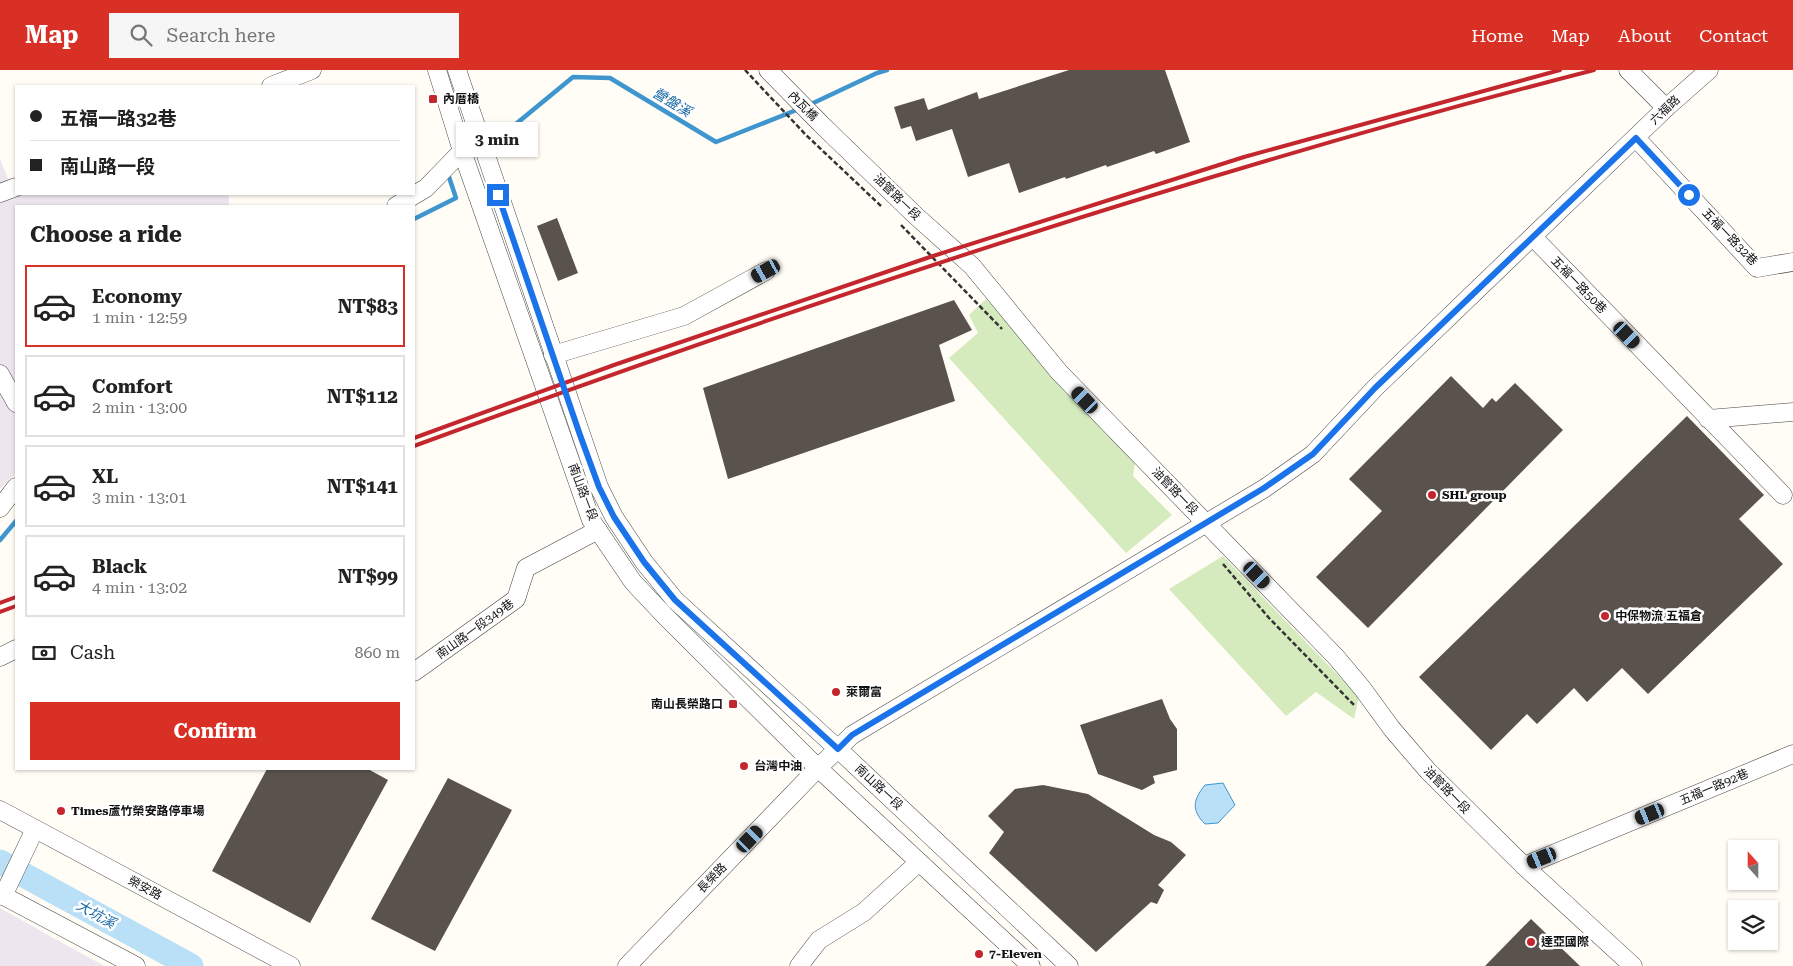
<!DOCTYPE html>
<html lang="en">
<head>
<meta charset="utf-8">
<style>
	body { margin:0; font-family:"Roboto Serif","Noto Sans TC",serif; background:#f6f6f6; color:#222; height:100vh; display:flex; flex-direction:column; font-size:19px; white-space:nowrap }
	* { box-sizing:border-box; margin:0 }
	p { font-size:16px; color:#767676 }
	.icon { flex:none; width:28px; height:28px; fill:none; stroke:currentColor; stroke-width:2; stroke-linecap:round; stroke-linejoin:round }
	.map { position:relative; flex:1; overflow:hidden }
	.panel { position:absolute; left:15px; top:135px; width:400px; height:565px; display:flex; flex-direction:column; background:#fff; border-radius:0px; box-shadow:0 1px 4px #0004 }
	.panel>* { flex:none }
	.top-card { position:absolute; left:15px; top:15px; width:400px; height:110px; border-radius:0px; box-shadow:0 1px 4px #0004; display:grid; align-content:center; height:110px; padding:0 15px; background:#fff }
	.needle { width:32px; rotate:339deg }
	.buttons { position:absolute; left:1728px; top:770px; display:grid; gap:10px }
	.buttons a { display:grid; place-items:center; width:50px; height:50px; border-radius:0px; background:#fff; box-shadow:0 1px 4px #0004; font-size:25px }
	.end { position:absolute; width:22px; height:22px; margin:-11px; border:6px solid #1a73e8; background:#fff; box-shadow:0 0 0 2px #fff }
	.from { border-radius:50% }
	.bubble { position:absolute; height:35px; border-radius:0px; background:#fff; box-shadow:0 1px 4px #0004; font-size:16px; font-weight:700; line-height:35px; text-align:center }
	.car { position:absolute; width:15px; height:30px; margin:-15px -8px; border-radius:6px; box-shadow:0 0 4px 1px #0007; background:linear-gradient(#222 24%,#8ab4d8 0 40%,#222 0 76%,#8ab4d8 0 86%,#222 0) }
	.top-card b { display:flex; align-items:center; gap:18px; height:48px; font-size:19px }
	.top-card b+b { border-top:1px solid #e0e0e0 }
	.top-card i { width:12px; height:12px; background:#222 }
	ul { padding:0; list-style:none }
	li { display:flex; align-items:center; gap:15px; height:82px; margin:0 10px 8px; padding:0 5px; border:2px solid #e0e0e0; border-radius:0px }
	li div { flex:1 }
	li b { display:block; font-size:19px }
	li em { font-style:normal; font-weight:700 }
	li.selected { border-color:#d93025 }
	li>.icon { width:45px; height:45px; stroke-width:1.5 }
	h2 { padding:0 15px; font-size:22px; line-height:60px }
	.pay { display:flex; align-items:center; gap:12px; height:55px; padding:0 15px; font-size:19px }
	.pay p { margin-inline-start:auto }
	.cta { display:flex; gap:10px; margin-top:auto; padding:10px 15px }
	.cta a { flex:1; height:58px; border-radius:0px; background:#d93025; color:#fff; font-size:20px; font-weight:700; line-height:58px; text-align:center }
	header { display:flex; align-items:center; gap:30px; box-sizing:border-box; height:70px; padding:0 25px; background:#d93025; color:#fff }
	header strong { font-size:24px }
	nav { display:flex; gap:28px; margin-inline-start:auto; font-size:18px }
	.search { width:350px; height:45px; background:#f6f6f6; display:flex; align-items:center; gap:12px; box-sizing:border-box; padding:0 18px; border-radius:0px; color:#767676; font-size:19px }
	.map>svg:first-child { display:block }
	.industrial { fill:#eee6ef }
	.green { fill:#d5ebbd }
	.water { fill:#b9e0f7; stroke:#3f96cf }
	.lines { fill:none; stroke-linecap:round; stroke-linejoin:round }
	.stream { stroke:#3f96cf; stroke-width:4.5 }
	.river { stroke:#b9e0f7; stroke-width:25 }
	.building { fill:#5a524d }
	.minor-casing { stroke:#444; stroke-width:19 }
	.path { stroke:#333; stroke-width:2.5; stroke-dasharray:5 2.5; stroke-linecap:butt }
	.minor { stroke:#fff; stroke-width:18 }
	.rail { stroke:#c4262e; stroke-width:4 }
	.route { stroke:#1a73e8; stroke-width:6 }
	.poi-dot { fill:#c4262e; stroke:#fff; stroke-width:2 }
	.labels { text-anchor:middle; stroke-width:5; stroke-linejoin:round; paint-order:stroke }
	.poi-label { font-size:12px; font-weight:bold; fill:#111; stroke:#fff; text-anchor:start }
	.street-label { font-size:12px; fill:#111; stroke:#fff }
	.water-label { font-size:14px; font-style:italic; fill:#1768a6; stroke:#fff }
</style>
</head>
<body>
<header>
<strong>Map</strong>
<div class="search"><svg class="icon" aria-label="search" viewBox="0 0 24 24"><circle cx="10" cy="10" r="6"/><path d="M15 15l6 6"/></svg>Search here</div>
<nav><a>Home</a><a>Map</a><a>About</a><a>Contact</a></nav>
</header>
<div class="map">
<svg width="1793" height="896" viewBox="0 0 1793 896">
	<rect width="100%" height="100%" fill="#fffdf5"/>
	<g class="industrial">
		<polygon points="0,89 15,126 22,124 229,124 229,136 16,136 16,403 0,419"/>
		<polygon points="0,838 75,880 105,896 0,896"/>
	</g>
	<g class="green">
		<polygon points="986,229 1135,392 1133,406 1172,445 1126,483 949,288 978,263 969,245"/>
		<polygon points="1223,486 1359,627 1354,649 1316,622 1286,646 1169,519"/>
	</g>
	<path class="water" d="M1223,713L1235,735L1218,753L1205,754C1191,740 1193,730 1205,715Z"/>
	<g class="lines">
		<g class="stream">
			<polyline points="809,35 877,3 887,0"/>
			<polyline points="486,74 505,63 573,7 610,8 716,72 799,39"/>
			<polyline points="414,149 456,128 448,104 449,103"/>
			<polyline points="0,470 16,451"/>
		</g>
		<polyline class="river" points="0,792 191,896"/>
	</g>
	<g class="building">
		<polygon points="1069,0 1165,0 1190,72 1156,84 1154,81 1107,97 1106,95 1066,109 1065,107 1019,123 1009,93 968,107 952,59 916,71 911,56 901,59 894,37 924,28 928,40 977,22 979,29"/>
		<polygon points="557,148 578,203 558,211 537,156"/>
		<polygon points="954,230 972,260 939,275 955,331 728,409 703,318"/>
		<polygon points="1451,306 1483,338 1492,328 1496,332 1515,313 1563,360 1368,558 1316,507 1382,441 1349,409"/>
		<polygon points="1687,346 1764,425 1739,449 1783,494 1648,624 1622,598 1587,632 1574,618 1537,654 1527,644 1491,680 1419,607"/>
		<polygon points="1162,629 1170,649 1177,659 1177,700 1153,706 1155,713 1142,720 1098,704 1080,655"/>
		<polygon points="267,699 368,699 388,710 310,853 212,801"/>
		<polygon points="448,708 512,740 435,881 371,849"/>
		<polygon points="1043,715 1088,724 1154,765 1171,772 1186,785 1158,815 1164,820 1157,834 1151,832 1096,882 989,783 1004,762 988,746 1015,719"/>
		<polygon points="1531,849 1580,896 1485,896"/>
	</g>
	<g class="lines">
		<g class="minor-casing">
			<g id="minor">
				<polyline points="437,0 462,81 591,450 633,512 666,547 818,698 1031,896"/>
				<polyline points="457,0 599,417 614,447 644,492 675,530 838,679 1069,896"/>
				<polyline points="768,0 821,54 916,146 972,196 1059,302 1336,587 1362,618 1392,659 1428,701 1524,796 1633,896"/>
				<polyline points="1628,0 1666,38"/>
				<polyline points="271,16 312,0"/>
				<polyline points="1636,68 1757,198 1793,192"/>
				<polyline points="0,123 16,117"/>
				<polyline points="396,136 426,118 462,81 471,76"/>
				<polyline points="1533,167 1783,425"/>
				<polyline points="553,285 684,246 766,201"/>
				<polyline points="0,304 16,333"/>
				<polyline points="1708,349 1793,342"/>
				<polyline points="0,438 16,417"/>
				<polyline points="0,587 16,579"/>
				<polyline points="414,602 516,529 526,498 598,460"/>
				<polyline points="0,740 291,896"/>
				<polyline points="1524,796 1793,684"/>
				<polyline points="0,824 136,896"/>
				<polyline points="3,826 35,759"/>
				<polyline points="627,896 818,698 852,665 1265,418 1313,384 1375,318 1666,38 1709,0"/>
				<polyline points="799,896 819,870 864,842 919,792"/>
			</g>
		</g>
		<g class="path">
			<polyline points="745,0 805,64 881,136"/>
			<polyline points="901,155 1002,259"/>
			<polyline points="1223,494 1269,548 1354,635"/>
		</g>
		<use href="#minor" class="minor"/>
		<g class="rail">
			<polyline points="414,368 614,295 930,187 1244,87 1560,0"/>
			<path d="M414,376C802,234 1194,103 1594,0"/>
			<polyline points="0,533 16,527"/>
			<polyline points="0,542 16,536"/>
		</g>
	</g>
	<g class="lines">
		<polyline class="route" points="498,125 580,365 599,417 614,447 644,492 675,530 838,679 852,665 1264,418 1313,384 1375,318 1636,68 1689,125"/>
	</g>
	<g class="poi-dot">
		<rect x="428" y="24" width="10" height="10" rx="2.5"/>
		<circle cx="1432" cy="425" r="5"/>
		<circle cx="1605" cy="546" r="5"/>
		<circle cx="836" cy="622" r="5"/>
		<rect x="728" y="629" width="10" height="10" rx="2.5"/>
		<circle cx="744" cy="696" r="5"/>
		<circle cx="61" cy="741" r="5"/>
		<circle cx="1531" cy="872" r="5"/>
		<circle cx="979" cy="884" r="5"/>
	</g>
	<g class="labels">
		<g class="poi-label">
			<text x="443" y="33">內厝橋</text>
			<text x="1442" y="429">SHL group</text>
			<text x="1615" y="550">中保物流 五福倉</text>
			<text x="846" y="626">萊爾富</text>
			<text x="723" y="638" text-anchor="end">南山長榮路口</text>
			<text x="754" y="700">台灣中油</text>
			<text x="71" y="745">Times蘆竹榮安路停車場</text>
			<text x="1541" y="876">達亞國際</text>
			<text x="989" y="888">7-Eleven</text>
		</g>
		<g class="street-label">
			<text transform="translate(803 36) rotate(45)" y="4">內瓦橋</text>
			<text transform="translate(1665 40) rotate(-43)" y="4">六福路</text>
			<text transform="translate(897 127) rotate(44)" y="4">油管路一段</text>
			<text transform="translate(1730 167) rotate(46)" y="4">五福一路32巷</text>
			<text transform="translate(1579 215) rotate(46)" y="4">五福一路50巷</text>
			<text transform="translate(1175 421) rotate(46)" y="4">油管路一段</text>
			<text transform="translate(583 422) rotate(69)" y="4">南山路一段</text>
			<text transform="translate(475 559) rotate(-36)" y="4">南山路一段349巷</text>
			<text transform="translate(879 717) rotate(43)" y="4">南山路一段</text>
			<text transform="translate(1714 717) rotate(-23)" y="4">五福一路92巷</text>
			<text transform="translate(1447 720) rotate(46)" y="4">油管路一段</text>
			<text transform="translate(712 808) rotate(-46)" y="4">長榮路</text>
			<text transform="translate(145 818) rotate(28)" y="4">榮安路</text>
		</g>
		<g class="water-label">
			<text transform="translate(672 32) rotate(31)" y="5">營盤溪</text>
			<text transform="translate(96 844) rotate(29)" y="5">大坑溪</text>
		</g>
	</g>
</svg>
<div class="buttons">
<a><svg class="needle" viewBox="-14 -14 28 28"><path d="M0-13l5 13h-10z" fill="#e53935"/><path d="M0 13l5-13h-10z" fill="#767676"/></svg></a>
<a><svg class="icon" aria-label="layers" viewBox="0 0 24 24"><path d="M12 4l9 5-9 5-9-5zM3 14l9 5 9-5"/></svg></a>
</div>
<i class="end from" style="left:1689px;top:125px"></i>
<i class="end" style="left:498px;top:125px"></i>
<div class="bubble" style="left:456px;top:52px;width:82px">3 min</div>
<i class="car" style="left:766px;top:201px;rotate:241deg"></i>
<i class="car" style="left:1627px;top:265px;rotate:136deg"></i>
<i class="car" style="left:1085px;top:330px;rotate:316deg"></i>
<i class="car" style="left:1257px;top:505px;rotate:136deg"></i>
<i class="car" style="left:1650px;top:744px;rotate:248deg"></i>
<i class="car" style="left:750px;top:769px;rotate:44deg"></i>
<i class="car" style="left:1542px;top:788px;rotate:248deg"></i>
<div class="top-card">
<b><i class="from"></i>五福一路32巷</b>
<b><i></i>南山路一段</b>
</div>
<section class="panel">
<h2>Choose a ride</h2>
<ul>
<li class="selected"><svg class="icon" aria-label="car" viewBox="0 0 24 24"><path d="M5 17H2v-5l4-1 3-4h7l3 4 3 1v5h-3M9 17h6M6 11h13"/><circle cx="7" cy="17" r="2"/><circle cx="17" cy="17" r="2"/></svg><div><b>Economy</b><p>1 min · 12:59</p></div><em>NT$83</em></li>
<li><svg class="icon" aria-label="car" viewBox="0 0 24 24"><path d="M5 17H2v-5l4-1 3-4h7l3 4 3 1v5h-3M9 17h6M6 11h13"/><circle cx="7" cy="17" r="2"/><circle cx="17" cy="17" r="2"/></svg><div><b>Comfort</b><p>2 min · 13:00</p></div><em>NT$112</em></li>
<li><svg class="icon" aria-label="car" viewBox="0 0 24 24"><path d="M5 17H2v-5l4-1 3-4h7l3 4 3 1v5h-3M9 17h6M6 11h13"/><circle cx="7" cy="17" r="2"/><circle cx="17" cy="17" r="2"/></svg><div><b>XL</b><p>3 min · 13:01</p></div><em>NT$141</em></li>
<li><svg class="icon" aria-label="car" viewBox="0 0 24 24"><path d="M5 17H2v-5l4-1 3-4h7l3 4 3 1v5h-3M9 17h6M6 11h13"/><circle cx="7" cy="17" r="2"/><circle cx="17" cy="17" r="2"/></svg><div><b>Black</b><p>4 min · 13:02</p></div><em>NT$99</em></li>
</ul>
<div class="pay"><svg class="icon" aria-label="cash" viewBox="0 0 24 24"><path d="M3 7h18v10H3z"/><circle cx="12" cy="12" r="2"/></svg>Cash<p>860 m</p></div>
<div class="cta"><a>Confirm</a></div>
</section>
</div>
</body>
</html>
